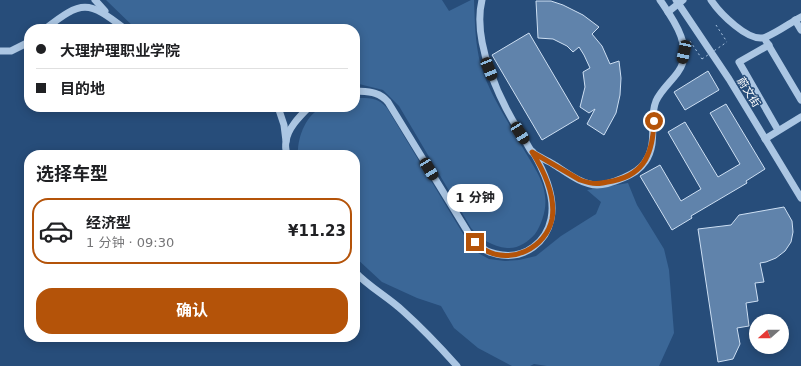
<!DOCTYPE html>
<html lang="zh">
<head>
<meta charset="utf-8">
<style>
	body { margin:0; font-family:"DejaVu Sans","Noto Sans SC",sans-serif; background:#f6f6f6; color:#202124; height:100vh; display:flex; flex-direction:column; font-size:15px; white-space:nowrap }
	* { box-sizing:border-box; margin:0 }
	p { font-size:13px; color:#757577 }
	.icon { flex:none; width:22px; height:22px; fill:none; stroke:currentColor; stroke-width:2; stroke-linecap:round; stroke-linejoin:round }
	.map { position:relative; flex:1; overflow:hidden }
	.drawer { position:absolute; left:24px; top:150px; width:336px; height:192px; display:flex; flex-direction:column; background:#fff; border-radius:16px; box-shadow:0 2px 10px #0003 }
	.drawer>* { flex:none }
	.banner { position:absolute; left:24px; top:24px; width:336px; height:88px; border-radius:16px; box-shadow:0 2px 10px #0003; display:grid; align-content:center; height:88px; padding:0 12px; background:#fff }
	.needle { width:26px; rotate:249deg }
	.controls { position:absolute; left:749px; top:314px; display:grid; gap:8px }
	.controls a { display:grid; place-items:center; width:40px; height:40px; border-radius:50%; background:#fff; box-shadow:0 2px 10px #0003; font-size:20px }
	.end { position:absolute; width:18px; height:18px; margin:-9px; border:5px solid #b45309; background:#fff; box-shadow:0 0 0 2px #fff }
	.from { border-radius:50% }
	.bubble { position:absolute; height:28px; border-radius:14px; background:#fff; box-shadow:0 2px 10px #0003; font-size:13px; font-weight:700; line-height:28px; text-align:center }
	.car { position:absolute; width:12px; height:24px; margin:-12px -6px; border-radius:5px; box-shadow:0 0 3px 1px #0007; background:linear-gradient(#222 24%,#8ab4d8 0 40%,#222 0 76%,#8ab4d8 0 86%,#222 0) }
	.banner b { display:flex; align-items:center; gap:14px; height:38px; font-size:15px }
	.banner b+b { border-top:1px solid #e0e0e0 }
	.banner i { width:10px; height:10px; background:#202124 }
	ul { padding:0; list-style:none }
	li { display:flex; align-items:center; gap:12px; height:66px; margin:0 8px 6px; padding:0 4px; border:2px solid transparent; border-radius:16px }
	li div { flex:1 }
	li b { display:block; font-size:15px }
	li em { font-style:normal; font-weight:700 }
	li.on { border-color:#b45309 }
	li>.icon { width:36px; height:36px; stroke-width:1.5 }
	h2 { padding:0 12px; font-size:18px; line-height:48px }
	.primary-button { display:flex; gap:8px; margin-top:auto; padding:8px 12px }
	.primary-button a { flex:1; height:46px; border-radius:16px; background:#b45309; color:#fff; font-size:16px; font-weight:700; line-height:46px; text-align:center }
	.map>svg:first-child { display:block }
	.green { fill:#3b6797 }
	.building { fill:#6083ab; stroke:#cddff3 }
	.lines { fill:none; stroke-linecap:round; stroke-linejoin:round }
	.path { stroke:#abc6e3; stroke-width:1; stroke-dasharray:2 3; stroke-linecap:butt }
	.minor { stroke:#abc6e3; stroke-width:7 }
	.path-bridge { stroke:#abc6e3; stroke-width:1; stroke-dasharray:2 3; stroke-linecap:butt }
	.route { stroke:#b45309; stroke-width:5 }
	.labels { text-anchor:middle; stroke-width:3; stroke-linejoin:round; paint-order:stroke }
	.street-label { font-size:11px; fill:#fff; stroke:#274d7a }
</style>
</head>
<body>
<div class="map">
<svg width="801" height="366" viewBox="0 0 801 366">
	<rect width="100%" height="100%" fill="#274d7a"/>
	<g class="green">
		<path d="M106,0H442L449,11L471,0H474C475,25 475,51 484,75C494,101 510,125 524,150C532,164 544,180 545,196C547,208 542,224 535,234C528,242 518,249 507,248C492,247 480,238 471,228L399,106L383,90L355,83V29H136Z"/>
		<path d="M355,98C369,98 378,97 387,108L468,242L478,253L489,259L505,261L519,260L536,256L561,236L596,214L601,202L587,190L628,183L637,205L664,249L669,270L674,333L659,366H547L534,364L530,366H512L478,348L454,328L441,306L417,298L382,282L355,257V155H298C297,138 306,114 323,107C328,105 348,107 355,107Z"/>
	</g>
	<g class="building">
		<polygon points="536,1 551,1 563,5 583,15 599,27 592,34 602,46 610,64 619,61 621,78 620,95 616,113 604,135 587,124 595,109 589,113 580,107 585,87 583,72 590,68 584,55 579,47 573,52 567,46 553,39 538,38"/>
		<polygon points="529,33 579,118 542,140 492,55"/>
		<polygon points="708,71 719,90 685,110 674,92"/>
		<polygon points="726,104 765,169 746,181 747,183 691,216 692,218 672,230 640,176 660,165 681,201 701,189 668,132 685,122 718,177 740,164 710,113"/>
		<polygon points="784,207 792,221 793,232 791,242 785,251 776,258 766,262 760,263 764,282 755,283 758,301 746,303 749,326 737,328 740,344 733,359 718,362 698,229 731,225 739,215"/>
	</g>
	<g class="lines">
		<g class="path">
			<polyline points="716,25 727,42"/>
			<polyline points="690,41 702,59"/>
		</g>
		<g class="minor">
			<polyline points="95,0 105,11"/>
			<path d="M482,0C472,41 499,100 521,134C525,139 528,147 532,152C538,157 547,160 553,164C566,172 582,185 597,185C605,185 616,181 623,178C632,174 640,170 645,162C659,142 648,120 656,101C661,90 671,82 678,72C695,49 673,19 660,0"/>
			<polyline points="676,0 729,79 801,198"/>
			<path d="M711,0C719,12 749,44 766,37C778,32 790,23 801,17"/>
			<polyline points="668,12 683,0"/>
			<polyline points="795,20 801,30"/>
			<path d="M45,29C82,0 88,0 125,29"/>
			<polyline points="766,41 801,100"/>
			<polyline points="769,45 739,62 778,130"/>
			<polyline points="0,51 11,51 29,42"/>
			<path d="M355,91C368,92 379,91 388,102L469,234C473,240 478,246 484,249C489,253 495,254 502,255C525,258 546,243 551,219C556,196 544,171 533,152"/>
			<polyline points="278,107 284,125 286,141"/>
			<polyline points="765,139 801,117"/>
			<path d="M287,155C286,151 285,146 286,142C287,129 300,116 309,107"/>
			<path d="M355,272C369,287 388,297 403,311C422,328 440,347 457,366"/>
		</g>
		<polyline class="path-bridge" points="702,59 727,42"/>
	</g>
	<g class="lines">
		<path class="route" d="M475,242C478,245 481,248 485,250C511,265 546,248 552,219C556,196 544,171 532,152L580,180C594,185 599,184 613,181C646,174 653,151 654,121"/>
	</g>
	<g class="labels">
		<g class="street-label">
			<text transform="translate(749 92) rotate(58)" y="4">蔚文街</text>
		</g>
	</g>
</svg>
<div class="controls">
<a><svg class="needle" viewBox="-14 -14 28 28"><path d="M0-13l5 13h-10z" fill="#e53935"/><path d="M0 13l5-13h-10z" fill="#757577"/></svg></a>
</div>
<i class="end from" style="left:654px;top:121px"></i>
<i class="end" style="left:475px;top:242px"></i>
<div class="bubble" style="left:447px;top:184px;width:56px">1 分钟</div>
<i class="car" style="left:684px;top:52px;rotate:192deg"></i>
<i class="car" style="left:489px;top:69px;rotate:158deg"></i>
<i class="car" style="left:520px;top:133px;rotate:148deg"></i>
<i class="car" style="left:429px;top:169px;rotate:149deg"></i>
<div class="banner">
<b><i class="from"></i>大理护理职业学院</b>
<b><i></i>目的地</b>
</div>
<section class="drawer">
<h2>选择车型</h2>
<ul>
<li class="on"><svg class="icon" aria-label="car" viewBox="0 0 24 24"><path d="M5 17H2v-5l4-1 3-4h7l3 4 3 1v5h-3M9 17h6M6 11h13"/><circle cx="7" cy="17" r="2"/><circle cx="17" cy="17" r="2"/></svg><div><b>经济型</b><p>1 分钟 · 09:30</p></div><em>¥11.23</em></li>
</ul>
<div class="primary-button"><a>确认</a></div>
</section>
</div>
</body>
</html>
